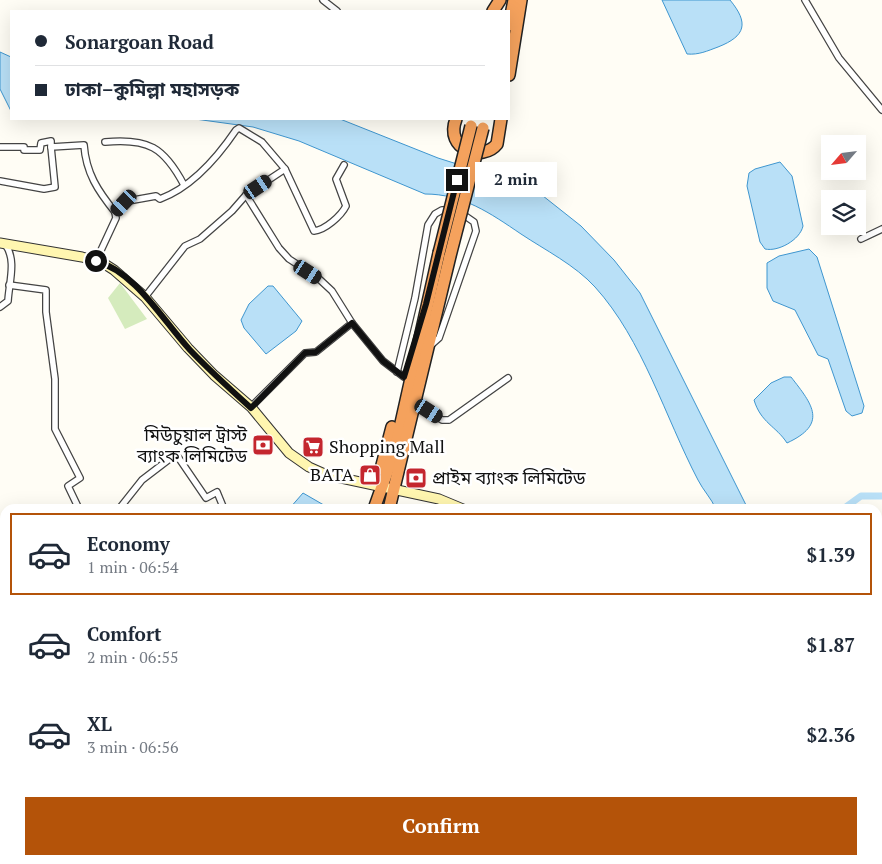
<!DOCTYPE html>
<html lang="en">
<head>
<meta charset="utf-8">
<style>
	body { margin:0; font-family:"PT Serif","Noto Sans Bengali",serif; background:#f2f2f3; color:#1f2937; height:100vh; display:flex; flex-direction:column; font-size:19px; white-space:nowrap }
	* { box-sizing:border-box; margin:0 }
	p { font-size:16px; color:#747a83 }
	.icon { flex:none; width:28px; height:28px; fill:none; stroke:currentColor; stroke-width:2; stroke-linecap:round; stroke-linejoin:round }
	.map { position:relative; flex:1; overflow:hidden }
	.details { position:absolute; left:0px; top:504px; width:882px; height:361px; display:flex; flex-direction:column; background:#fff; border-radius:15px 15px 0 0; box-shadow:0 5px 20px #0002 }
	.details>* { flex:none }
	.hud { position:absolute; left:10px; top:10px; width:500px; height:110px; border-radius:0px; box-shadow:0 5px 20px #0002; display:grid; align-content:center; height:110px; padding:0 25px; background:#fff }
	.needle { width:32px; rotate:242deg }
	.buttons { position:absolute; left:821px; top:135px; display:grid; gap:10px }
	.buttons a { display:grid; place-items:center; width:45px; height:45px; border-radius:0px; background:#fff; box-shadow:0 5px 20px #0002; font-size:25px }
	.end { position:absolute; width:22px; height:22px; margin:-11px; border:6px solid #111; background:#fff; box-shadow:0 0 0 2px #fff }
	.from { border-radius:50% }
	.bubble { position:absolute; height:35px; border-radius:0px; background:#fff; box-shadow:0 5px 20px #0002; font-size:16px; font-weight:700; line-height:35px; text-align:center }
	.car { position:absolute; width:15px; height:30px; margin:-15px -8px; border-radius:6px; box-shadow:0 0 4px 1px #0007; background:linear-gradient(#222 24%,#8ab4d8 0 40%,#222 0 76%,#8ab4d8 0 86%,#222 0) }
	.hud b { display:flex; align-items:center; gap:18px; height:48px; font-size:19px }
	.hud b+b { border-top:1px solid #e0e1e3 }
	.hud i { width:12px; height:12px; background:#1f2937 }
	ul { padding:9px 0 0; list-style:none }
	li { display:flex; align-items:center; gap:15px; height:82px; margin:0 10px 8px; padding:0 15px; border:2px solid transparent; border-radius:0px }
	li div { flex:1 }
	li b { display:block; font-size:19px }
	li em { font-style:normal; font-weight:700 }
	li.current { border-color:#b45309 }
	li>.icon { width:45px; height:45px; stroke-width:1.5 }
	.button { display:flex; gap:10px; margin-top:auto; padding:10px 25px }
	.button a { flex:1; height:58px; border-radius:0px; background:#b45309; color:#fff; font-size:20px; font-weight:700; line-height:58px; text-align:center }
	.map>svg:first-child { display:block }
	.green { fill:#d5ebbd }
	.water { fill:#b9e0f7; stroke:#3f96cf }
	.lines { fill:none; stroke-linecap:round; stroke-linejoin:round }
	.canal { stroke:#b9e0f7; stroke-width:7 }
	.street-casing { stroke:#444; stroke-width:8 }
	.secondary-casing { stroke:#333; stroke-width:11 }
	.highway-casing { stroke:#222; stroke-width:14 }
	.street { stroke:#fff; stroke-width:5.5 }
	.secondary { stroke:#fff6b0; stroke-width:9 }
	.highway { stroke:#f5a25d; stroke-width:11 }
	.highway-bridge-casing { stroke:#222; stroke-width:14; stroke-linecap:butt }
	.highway-bridge { stroke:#f5a25d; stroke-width:11 }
	.route { stroke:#111; stroke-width:6 }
	.labels { text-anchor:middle; stroke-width:5; stroke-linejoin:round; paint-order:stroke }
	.poi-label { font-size:18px; fill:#111; stroke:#fff; text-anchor:end }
</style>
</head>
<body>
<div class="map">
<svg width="882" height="864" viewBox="0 0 882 864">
	<rect width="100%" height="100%" fill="#fffdf5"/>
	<polygon class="green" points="120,283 147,319 125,329 108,298"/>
	<g class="water">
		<path d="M662,0H730C749,23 746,36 718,47C707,51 699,55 687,54Z"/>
		<polygon points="0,52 11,57 11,111 0,89"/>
		<path d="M195,119H340L438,158L533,188L581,226L614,260L640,293L748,509H716C711,498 703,490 698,480C665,417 643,340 595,287C575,265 545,250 521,234C490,213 463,194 425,194L299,141L253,127Z"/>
		<path d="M780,162L792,176L803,226C800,240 778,252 765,249L760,242L747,186L749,173L755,169Z"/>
		<polygon points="809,249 817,257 864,406 862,413 852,416 846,411 828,359 818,355 795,310 773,301 767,288 767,263 779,256"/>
		<polygon points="268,286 273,286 302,321 296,331 266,354 244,328 241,320 249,304"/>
		<path d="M784,377H791C813,405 828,424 787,443C776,426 761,423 754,400L771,383Z"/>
		<polygon points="303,493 329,508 330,509 289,509"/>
		<polygon points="878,773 882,782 882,854 878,844"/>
	</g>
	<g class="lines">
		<polyline class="canal" points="843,509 861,496 882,496"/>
		<g class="street-casing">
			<g id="street">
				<polyline points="323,0 337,11"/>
				<polyline points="805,0 839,58 882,110"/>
				<path d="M105,142C148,138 164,147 184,185"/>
				<path d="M0,147H24V150H40L41,143L51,141V147L84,145C86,173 98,191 115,212L128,201L156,196L160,199C192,187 217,158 236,130L239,128L262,142L285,169"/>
				<polyline points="0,181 44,189 55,187 51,147"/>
				<polyline points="246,195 279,248 289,259 317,277 332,291 352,323 383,361 404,377"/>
				<polyline points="861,239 882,229"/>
				<polyline points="96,261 116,218 115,212"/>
				<polyline points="9,285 46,290 46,312 55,379 55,429 80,478 68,486 79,509"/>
				<path d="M145,297L185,246L200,239L232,211L246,195L285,169L314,231C325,230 341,216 346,206L336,179L344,165"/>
				<path d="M0,307L8,301C9,282 17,260 5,244"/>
				<polyline points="430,346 439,338 476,231 474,222 461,213"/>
				<polyline points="397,372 415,298 428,225 435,214 442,210 450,210"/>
				<polyline points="416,403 442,420 449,420 508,378"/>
				<polyline points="251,407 305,353 316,352 352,323"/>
				<polyline points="119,509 142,480 176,454 206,498 217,492 224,509"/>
				<polyline points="878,580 882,577"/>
				<polyline points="0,849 5,845"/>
				<polyline points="101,860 107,864"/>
				<polyline points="512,860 513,864"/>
			</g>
		</g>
		<g class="secondary-casing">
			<g id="secondary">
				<polyline points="0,243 82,257 103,263 114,270 145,297 188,348 214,375 251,407 289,453 309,467 327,475 439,499 463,509"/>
				<polyline points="769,860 773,864"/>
			</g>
		</g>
		<g class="highway-casing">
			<g id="highway">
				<polyline points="493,11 500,0"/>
				<polyline points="509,25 514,0"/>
				<polyline points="509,75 521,0"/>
				<path d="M456,119C444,150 483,162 497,144L501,119"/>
				<polyline points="381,469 392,427"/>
				<polyline points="374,509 395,450 439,253"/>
				<polyline points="389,509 450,256"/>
				<polyline points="121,864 124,860"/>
				<polyline points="135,864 138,860"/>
			</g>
		</g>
		<use href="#street" class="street"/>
		<use href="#secondary" class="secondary"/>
		<use href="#highway" class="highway"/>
		<g class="highway-bridge-casing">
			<g id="highway-bridge">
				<polyline points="439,253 471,126"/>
				<polyline points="450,256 483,128"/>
			</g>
		</g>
		<use href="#highway-bridge" class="highway-bridge"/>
	</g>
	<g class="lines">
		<path class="route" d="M96,261C136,272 163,321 190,350C209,370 230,389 251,408L305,353L316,352L352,323L383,361L404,377L426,304L457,180"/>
	</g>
	<defs>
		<g id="bank-square" transform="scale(1.125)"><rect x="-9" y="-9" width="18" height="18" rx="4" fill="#c4262e" stroke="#fff"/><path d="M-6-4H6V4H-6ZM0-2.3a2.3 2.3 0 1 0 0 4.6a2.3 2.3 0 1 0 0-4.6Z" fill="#fff"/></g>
		<g id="supermarket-square" transform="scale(1.125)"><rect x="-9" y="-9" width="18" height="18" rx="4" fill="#c4262e" stroke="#fff"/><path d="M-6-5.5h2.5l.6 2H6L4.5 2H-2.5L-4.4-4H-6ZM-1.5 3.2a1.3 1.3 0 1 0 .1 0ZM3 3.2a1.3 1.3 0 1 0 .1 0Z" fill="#fff"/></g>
		<g id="shop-square" transform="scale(1.125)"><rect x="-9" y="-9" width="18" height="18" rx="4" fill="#c4262e" stroke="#fff"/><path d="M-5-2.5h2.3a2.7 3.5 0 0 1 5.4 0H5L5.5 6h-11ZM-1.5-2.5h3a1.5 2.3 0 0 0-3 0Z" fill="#fff"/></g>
	</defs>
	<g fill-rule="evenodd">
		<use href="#bank-square" x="263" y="445"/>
		<use href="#supermarket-square" x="313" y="447"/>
		<use href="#shop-square" x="370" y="475"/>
		<use href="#bank-square" x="416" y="478"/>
	</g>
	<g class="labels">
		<g class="poi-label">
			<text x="247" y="441">মিউচুয়াল ট্রাস্ট<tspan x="247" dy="21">ব্যাংক লিমিটেড</tspan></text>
			<text x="329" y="453" text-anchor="start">Shopping Mall</text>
			<text x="354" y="481">BATA</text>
			<text x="432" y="484" text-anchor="start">প্রাইম ব্যাংক লিমিটেড</text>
		</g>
	</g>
</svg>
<div class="buttons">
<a><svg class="needle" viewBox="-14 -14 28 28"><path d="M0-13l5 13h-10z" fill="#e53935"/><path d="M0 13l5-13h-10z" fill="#747a83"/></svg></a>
<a><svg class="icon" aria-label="layers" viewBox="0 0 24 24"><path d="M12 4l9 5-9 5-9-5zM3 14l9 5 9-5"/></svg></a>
</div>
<i class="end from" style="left:96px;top:261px"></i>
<i class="end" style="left:457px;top:180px"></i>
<div class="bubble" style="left:475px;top:162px;width:82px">2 min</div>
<i class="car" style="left:258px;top:187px;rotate:56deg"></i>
<i class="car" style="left:124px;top:203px;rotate:223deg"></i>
<i class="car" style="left:308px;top:272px;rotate:123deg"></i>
<i class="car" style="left:429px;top:411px;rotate:123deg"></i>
<div class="hud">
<b><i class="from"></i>Sonargoan Road</b>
<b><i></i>ঢাকা–কুমিল্লা মহাসড়ক</b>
</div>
<section class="details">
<ul>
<li class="current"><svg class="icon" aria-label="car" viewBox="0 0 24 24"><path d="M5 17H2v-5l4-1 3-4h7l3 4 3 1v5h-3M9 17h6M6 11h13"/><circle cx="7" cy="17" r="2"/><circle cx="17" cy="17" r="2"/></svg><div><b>Economy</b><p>1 min · 06:54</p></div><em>$1.39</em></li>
<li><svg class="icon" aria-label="car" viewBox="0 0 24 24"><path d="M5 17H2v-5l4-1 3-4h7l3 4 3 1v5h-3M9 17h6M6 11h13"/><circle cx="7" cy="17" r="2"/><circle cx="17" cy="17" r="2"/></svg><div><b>Comfort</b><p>2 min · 06:55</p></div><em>$1.87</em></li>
<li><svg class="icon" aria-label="car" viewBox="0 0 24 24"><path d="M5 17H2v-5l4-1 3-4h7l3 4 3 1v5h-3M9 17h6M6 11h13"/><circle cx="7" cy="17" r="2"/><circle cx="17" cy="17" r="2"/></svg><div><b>XL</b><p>3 min · 06:56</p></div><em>$2.36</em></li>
</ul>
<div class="button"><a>Confirm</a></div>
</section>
</div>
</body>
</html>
